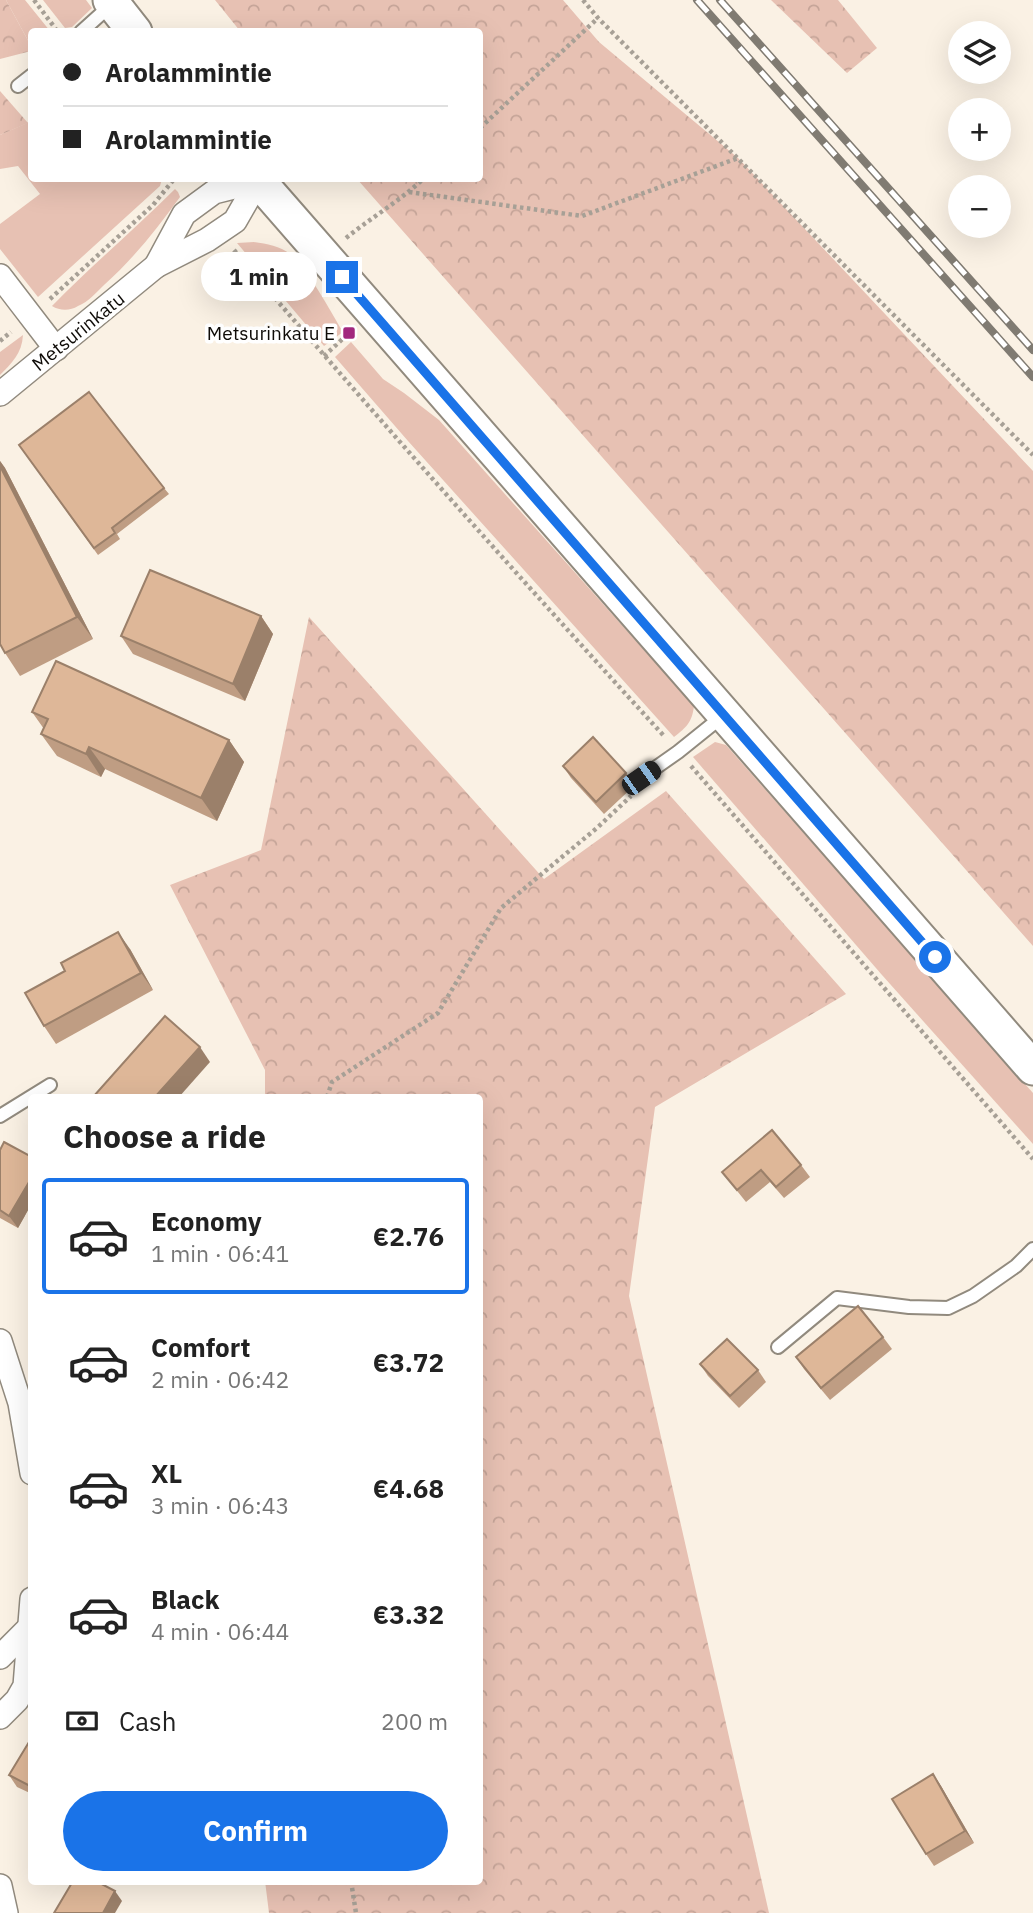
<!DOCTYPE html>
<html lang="en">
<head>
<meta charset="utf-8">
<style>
	body { margin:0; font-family:"IBM Plex Sans",sans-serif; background:#f6f6f6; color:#222; height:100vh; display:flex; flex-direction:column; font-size:26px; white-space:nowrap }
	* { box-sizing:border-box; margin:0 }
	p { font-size:23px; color:#767676 }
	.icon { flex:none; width:38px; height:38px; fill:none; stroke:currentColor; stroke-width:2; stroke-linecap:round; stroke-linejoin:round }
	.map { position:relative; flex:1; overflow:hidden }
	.drawer { position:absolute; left:28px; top:1094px; width:455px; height:791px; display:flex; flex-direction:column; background:#fff; border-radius:7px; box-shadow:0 7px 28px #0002 }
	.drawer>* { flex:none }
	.banner { position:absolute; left:28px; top:28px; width:455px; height:154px; border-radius:7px; box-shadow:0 7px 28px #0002; display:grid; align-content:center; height:154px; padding:0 35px; background:#fff }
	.buttons { position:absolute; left:948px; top:21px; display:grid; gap:14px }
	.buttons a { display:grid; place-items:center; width:63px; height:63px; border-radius:50%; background:#fff; box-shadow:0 7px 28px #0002; font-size:35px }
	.end { position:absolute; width:32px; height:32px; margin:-16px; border:9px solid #1a73e8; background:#fff; box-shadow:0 0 0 4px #fff }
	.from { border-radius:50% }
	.bubble { position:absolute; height:49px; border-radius:24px; background:#fff; box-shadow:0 7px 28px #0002; font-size:23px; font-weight:700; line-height:49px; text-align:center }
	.car { position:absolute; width:21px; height:42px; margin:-21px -10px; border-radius:9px; box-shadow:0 0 5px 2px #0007; background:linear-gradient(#222 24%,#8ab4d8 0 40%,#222 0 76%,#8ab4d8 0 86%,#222 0) }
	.banner b { display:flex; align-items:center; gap:24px; height:66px; font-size:26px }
	.banner b+b { border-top:2px solid #e0e0e0 }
	.banner i { width:18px; height:18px; background:#222 }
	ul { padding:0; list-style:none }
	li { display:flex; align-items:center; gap:21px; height:116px; margin:0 14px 10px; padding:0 21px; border:4px solid transparent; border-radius:7px }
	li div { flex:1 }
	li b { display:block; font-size:26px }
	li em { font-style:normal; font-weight:700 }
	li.current { border-color:#1a73e8 }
	li>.icon { width:63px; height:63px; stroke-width:1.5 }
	h2 { padding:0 35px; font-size:32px; line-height:84px }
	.pay { display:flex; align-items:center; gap:18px; height:77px; padding:0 35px; font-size:26px }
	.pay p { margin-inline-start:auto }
	.button { display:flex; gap:14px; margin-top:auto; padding:14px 35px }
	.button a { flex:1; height:80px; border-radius:42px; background:#1a73e8; color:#fff; font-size:28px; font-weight:700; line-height:80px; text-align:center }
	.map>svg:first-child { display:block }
	.grass { fill:#e7c1b3 }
	.forest { fill:url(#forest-crowns) }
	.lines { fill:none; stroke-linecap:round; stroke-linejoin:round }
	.lane-casing { stroke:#918a7e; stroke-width:16 }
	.street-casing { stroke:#918a7e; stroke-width:26 }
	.secondary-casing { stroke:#918a7e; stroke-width:37 }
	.path { stroke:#a7a096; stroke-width:4.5; stroke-dasharray:3.5 3.5; stroke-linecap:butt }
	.lane { stroke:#fff; stroke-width:12 }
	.street { stroke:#fff; stroke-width:23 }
	.secondary { stroke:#fff; stroke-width:33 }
	.rail-casing { stroke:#807b72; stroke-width:8 }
	.rail { stroke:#fff; stroke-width:5; stroke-dasharray:16; stroke-linecap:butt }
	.wall { fill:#bf9d83 }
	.shaded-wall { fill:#9b806a }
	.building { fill:#deb798; stroke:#9b806a; stroke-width:2 }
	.route { stroke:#1a73e8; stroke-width:9 }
	.poi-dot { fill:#a2287e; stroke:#fff; stroke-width:2.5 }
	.labels { text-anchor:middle; stroke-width:7; stroke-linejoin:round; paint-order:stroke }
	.street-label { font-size:19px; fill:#0e0b07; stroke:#fff }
	.poi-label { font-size:19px; fill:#0e0b07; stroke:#fff; text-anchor:end }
</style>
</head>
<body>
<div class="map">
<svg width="1033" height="1913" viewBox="0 0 1033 1913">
	<defs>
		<pattern id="forest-crowns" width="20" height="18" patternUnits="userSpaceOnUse" patternTransform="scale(1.75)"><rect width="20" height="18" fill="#e7c1b3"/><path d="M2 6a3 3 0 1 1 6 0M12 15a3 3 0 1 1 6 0" fill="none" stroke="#c5a498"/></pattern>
	</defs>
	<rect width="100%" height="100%" fill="#faf1e4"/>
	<g class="grass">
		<polygon points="6,0 25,0 50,31 32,32 31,46"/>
		<polygon points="43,0 86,0 92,8 72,27 65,28"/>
		<polygon points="31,119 32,178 162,179 160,186 38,297 0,249 0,224 40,194 18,166 0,169 0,135 27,123"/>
		<path d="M175,189L178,192L180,197C157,229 133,259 104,285C96,293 88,302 78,306C70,311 60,311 52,306C91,266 135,229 175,189Z"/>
		<path d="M254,242C267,244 280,246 290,254C307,267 331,312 343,332L324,346L237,243Z"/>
		<path d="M23,335C22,353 12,363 0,375V352Z"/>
		<path d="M351,342L383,379L404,393L439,420L694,706C692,722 687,727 674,737L408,441L335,357Z"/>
		<polygon points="715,742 726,745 1033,1093 1033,1144 882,975 693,757"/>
	</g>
	<g class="forest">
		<polygon points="0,0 6,0 31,46 31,51 0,59"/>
		<polygon points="215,0 563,0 599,42 738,158 1033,471 1033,946 357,179 480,178 480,32 240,31"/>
		<polygon points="771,0 838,0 877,48 847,73"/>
		<polygon points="0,91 28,123 0,135"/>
		<polygon points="309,617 544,879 666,791 846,994 655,1107 629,1296 769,1913 269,1913 265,1881 480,1881 480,1097 265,1097 265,1070 170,885 261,850"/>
	</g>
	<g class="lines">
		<g class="lane-casing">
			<g id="lane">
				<polyline points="81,32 112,4"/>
				<polyline points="18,86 32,75"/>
				<polyline points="641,778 678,752 724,715"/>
				<polyline points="0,1116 50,1085"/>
				<polyline points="778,1347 837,1298 909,1307 948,1308 973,1296 1016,1266 1033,1249"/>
			</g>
		</g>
		<g class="street-casing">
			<g id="street">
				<polyline points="156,266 184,214 214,192 258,181"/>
				<polyline points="0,276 56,349"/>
				<polyline points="0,394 156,266 207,240 235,221 258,181"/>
				<polyline points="0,1341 20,1403 32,1473"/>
				<polyline points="0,1657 30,1627"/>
				<polyline points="0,1717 17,1700 25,1686 32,1599"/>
				<polyline points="0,1886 6,1913"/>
			</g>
		</g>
		<g class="secondary-casing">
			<g id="secondary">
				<polyline points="110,0 135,32"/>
				<polyline points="256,178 1033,1068"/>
			</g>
		</g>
		<g class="path">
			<polyline points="34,0 58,32"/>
			<polyline points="583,0 598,18 1033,455"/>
			<polyline points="480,128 598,18"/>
			<polyline points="409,192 582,216 738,158"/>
			<path d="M346,238C372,217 400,201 424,178"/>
			<path d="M234,250C374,415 518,576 664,736"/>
			<polyline points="50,299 153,205 175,178"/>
			<polyline points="0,341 11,332"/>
			<polyline points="324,356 349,333"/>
			<polyline points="691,766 1033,1159"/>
			<polyline points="327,1097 332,1082 438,1013 501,908 598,827 631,796"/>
			<polyline points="351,1881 356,1913"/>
		</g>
		<use href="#lane" class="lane"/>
		<use href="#street" class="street"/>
		<use href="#secondary" class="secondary"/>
		<g class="rail-casing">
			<g id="rail">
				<polyline points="697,0 1033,377"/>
				<polyline points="720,0 1033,350"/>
			</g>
		</g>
		<use href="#rail" class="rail"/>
	</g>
	<g class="wall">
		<polygon points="19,445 164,488 169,494 117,534 120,539 98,555"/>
		<polygon points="0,461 5,468 93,639 20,676 5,653 0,644"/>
		<polygon points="261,616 273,634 245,701 133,654 121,636"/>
		<polygon points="32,712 229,740 244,762 217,821 105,769 101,777 57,756 41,734 44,729"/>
		<polygon points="563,766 626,773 635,785 604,814 571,778"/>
		<polygon points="130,949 153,990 56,1044 44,1026"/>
		<polygon points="0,1150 32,1157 32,1203 18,1228 0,1218"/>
		<polygon points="801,1165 810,1177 784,1198 770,1182 746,1202 722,1172"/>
		<polygon points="883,1337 892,1349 830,1400 804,1369 796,1357"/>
		<polygon points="700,1364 758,1370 766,1382 739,1408 708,1376"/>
		<polygon points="32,1737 32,1794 17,1787 9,1775"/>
		<polygon points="933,1774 941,1786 974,1843 934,1866 926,1854"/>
	</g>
	<g class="shaded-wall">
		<polygon points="0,461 5,468 93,639 77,617 0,466"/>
		<polygon points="261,616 273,634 245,701 233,684"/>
		<polygon points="229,740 244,762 217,821 201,798"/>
		<polygon points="89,747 105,769 101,777 86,754"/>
		<polygon points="118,932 130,949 153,990 141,973"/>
		<polygon points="200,1047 210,1062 179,1097 155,1097"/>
		<polygon points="32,1177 32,1203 18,1228 9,1216"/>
		<polygon points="933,1774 941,1786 974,1843 965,1831"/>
		<polygon points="115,1891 122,1901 115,1913 103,1913"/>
	</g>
	<g class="building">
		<polygon points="89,392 164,488 112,528 115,533 94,548 19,445"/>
		<polygon points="0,466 77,617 5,653 0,644"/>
		<polygon points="150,570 261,616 233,684 121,636"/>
		<polygon points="56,661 229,740 201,798 89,747 86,754 41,734 48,719 32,712"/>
		<polygon points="593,737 626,773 596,802 563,766"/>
		<polygon points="118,932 141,973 44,1026 25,993 65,971 61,963"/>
		<polygon points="165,1016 200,1047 155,1097 93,1097"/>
		<polygon points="772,1130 801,1165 776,1187 761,1170 737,1190 722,1172"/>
		<polygon points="4,1142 32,1157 32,1177 9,1216 0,1210 0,1150"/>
		<polygon points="858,1306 883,1337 821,1388 796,1357"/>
		<polygon points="727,1339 758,1370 730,1396 700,1364"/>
		<polygon points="32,1737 32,1787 9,1775"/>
		<polygon points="933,1774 965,1831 926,1854 892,1799"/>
		<polygon points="73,1881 96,1881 115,1891 103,1913 54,1913"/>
	</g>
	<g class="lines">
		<polyline class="route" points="342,277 935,957"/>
	</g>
	<rect class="poi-dot" x="342" y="326" width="14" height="14" rx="3.5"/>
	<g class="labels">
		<g class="street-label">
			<text transform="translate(78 331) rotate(-39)" y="7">Metsurinkatu</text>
		</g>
		<g class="poi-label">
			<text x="335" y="340">Metsurinkatu E</text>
		</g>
	</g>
</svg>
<div class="buttons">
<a><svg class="icon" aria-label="layers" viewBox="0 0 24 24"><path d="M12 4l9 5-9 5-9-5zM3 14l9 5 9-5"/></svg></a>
<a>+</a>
<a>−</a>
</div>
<i class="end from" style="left:935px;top:957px"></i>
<i class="end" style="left:342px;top:277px"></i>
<div class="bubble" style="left:201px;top:252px;width:116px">1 min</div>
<i class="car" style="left:641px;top:778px;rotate:55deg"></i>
<div class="banner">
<b><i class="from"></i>Arolammintie</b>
<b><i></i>Arolammintie</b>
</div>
<section class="drawer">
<h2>Choose a ride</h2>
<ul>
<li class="current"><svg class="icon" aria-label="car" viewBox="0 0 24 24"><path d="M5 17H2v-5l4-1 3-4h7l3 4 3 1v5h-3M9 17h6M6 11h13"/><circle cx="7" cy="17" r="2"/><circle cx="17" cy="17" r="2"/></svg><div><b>Economy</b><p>1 min · 06:41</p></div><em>€2.76</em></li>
<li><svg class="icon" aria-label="car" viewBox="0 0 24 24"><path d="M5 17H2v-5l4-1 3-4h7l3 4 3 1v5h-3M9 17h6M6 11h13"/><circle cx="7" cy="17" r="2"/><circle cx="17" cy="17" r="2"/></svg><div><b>Comfort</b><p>2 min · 06:42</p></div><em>€3.72</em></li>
<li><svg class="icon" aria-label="car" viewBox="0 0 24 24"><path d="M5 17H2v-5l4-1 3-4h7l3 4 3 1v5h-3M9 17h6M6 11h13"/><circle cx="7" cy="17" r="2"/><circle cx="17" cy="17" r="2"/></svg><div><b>XL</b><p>3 min · 06:43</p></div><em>€4.68</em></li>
<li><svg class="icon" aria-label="car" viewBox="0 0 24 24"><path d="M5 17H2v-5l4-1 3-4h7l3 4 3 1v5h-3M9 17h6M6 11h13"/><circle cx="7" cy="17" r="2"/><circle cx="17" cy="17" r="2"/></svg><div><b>Black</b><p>4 min · 06:44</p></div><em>€3.32</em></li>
</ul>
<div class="pay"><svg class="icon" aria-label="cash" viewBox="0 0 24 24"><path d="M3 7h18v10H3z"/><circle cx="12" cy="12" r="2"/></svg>Cash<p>200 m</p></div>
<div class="button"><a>Confirm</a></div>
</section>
</div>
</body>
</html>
